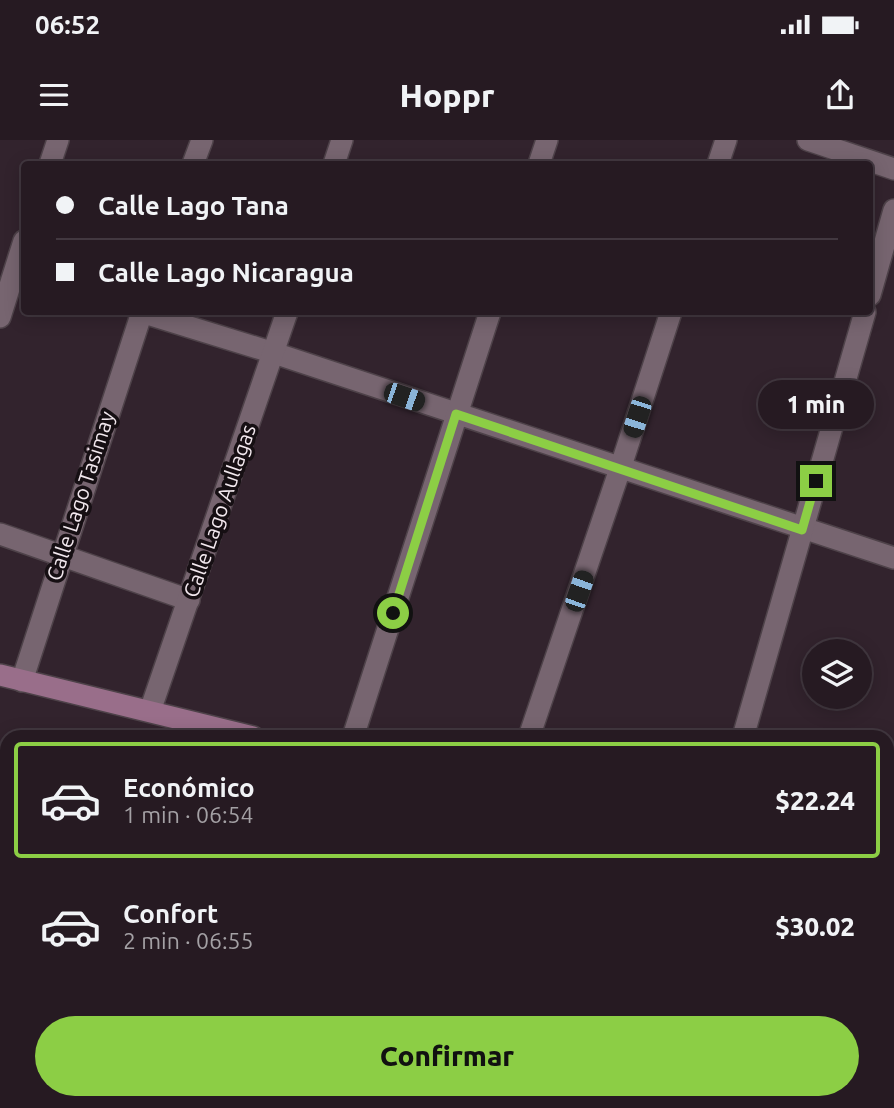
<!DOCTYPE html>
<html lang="es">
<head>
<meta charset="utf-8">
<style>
	body { margin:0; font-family:Ubuntu,sans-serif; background:#32272f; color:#f1f3f6; height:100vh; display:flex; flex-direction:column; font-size:26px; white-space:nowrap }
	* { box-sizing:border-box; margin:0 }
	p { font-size:23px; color:#a4a1a5 }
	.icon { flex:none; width:38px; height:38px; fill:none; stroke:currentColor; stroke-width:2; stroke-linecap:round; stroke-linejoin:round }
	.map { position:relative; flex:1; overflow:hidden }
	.panel { position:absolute; left:0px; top:590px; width:894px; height:380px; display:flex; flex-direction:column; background:#261a22; border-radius:21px 21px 0 0; box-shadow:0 4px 18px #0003,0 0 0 2px #423840 }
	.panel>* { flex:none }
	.top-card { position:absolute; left:21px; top:21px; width:852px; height:154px; border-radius:7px; box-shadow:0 4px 18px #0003,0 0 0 2px #423840; display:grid; align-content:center; height:154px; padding:0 35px; background:#261a22 }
	.fabs { position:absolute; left:802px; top:499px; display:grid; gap:14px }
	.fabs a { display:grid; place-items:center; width:70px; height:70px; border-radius:50%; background:#261a22; box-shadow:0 4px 18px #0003,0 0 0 2px #423840; font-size:35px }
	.end { position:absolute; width:32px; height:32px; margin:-16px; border:9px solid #8cce45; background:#111; box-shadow:0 0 0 4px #111 }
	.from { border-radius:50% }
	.bubble { position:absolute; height:49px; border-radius:24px; background:#261a22; box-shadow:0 4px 18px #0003,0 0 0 2px #423840; font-size:23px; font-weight:800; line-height:49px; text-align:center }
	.car { position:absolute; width:21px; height:42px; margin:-21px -10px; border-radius:9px; box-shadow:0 0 5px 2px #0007; background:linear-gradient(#222 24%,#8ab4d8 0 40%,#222 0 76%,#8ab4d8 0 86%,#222 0) }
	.top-card b { display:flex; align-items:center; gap:24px; height:66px; font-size:26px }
	.top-card b+b { border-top:2px solid #423840 }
	.top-card i { width:18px; height:18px; background:#f1f3f6 }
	ul { padding:12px 0 0; list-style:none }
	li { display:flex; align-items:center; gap:21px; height:116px; margin:0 14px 10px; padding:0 21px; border:4px solid transparent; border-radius:7px }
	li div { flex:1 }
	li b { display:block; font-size:26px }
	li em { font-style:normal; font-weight:800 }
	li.active { border-color:#8cce45 }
	li>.icon { width:63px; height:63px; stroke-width:1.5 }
	.primary-button { display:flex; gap:14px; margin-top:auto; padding:14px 35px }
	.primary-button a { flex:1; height:80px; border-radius:42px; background:#8cce45; color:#111; font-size:28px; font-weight:800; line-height:80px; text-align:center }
	.status { display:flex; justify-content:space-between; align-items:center; height:49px; padding:0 35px; background:#261a22; direction:ltr }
	.status svg { height:19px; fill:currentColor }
	header { display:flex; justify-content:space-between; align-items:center; height:91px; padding:0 35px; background:#261a22; font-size:32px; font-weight:800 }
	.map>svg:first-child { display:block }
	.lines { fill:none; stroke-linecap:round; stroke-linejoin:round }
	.lane-casing { stroke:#4e4249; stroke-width:16 }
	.street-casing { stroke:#4e4249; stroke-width:24 }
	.secondary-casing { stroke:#4e4249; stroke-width:24 }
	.lane { stroke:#776570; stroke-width:12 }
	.street { stroke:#776570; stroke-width:21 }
	.secondary { stroke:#996e8a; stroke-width:21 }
	.route { stroke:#8cce45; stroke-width:9 }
	.labels { text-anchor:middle; stroke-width:7; stroke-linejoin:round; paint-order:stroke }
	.street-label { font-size:21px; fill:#f2e8ee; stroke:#160f13 }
</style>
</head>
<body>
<div class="status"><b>06:52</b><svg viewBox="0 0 49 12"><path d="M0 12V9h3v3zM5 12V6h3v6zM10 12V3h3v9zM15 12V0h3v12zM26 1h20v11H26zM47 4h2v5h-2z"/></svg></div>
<header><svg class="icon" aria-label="menu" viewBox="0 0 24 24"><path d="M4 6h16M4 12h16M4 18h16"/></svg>Hoppr<svg class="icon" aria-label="share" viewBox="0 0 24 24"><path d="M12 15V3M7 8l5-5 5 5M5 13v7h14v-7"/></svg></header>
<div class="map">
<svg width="894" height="968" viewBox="0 0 894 968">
	<rect width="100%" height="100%" fill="#32232d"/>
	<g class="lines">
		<g class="lane-casing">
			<g id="lane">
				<polyline points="0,651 7,652"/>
				<polyline points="887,868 894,869"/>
				<polyline points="294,968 295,962"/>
			</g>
		</g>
		<g class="street-casing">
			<g id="street">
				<polyline points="808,0 894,29"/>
				<polyline points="50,24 58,0"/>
				<polyline points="193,24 202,0"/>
				<polyline points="334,24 342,0"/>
				<polyline points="539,24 547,0"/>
				<polyline points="718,24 726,0"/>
				<polyline points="870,155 894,70"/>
				<polyline points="141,172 274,213 894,418"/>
				<polyline points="0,177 24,101"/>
				<polyline points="0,394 189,460"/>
				<polyline points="22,541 142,172"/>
				<polyline points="150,571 287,172"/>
				<polyline points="353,597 490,172"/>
				<polyline points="529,597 620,329 671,172"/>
				<polyline points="743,597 865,172"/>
			</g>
		</g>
		<g class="secondary-casing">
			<g id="secondary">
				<polyline points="0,535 253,597"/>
				<polyline points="887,724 894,718"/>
				<polyline points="887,762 894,765"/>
				<polyline points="887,817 894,812"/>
				<polyline points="574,962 578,968"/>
				<polyline points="531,968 539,962"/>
				<polyline points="664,968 672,962"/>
			</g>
		</g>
		<use href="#lane" class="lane"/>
		<use href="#street" class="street"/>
		<use href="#secondary" class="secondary"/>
	</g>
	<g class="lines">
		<polyline class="route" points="393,473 456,274 802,390 816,341"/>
	</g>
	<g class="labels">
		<g class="street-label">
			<text transform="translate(81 356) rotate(-72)" y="7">Calle Lago Tasimay</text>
			<text transform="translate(220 371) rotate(-71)" y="7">Calle Lago Aullagas</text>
		</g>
	</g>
</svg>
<div class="fabs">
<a><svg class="icon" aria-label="layers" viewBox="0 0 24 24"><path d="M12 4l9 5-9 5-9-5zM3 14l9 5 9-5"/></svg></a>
</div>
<i class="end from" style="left:393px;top:473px"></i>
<i class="end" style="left:816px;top:341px"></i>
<div class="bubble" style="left:758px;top:240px;width:116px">1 min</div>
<i class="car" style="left:404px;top:257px;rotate:109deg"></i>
<i class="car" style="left:637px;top:277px;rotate:198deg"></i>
<i class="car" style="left:579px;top:451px;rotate:19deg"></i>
<div class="top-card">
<b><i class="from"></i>Calle Lago Tana</b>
<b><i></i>Calle Lago Nicaragua</b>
</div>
<section class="panel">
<ul>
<li class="active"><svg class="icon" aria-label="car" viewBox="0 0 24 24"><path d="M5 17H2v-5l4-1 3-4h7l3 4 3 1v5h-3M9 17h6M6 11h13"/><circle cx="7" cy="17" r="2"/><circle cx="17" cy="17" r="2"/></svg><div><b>Económico</b><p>1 min · 06:54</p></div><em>$22.24</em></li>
<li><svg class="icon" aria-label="car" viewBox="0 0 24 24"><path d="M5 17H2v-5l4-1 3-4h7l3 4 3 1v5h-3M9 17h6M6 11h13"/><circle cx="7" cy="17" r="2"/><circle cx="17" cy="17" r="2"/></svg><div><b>Confort</b><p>2 min · 06:55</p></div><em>$30.02</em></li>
</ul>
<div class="primary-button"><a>Confirmar</a></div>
</section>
</div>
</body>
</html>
